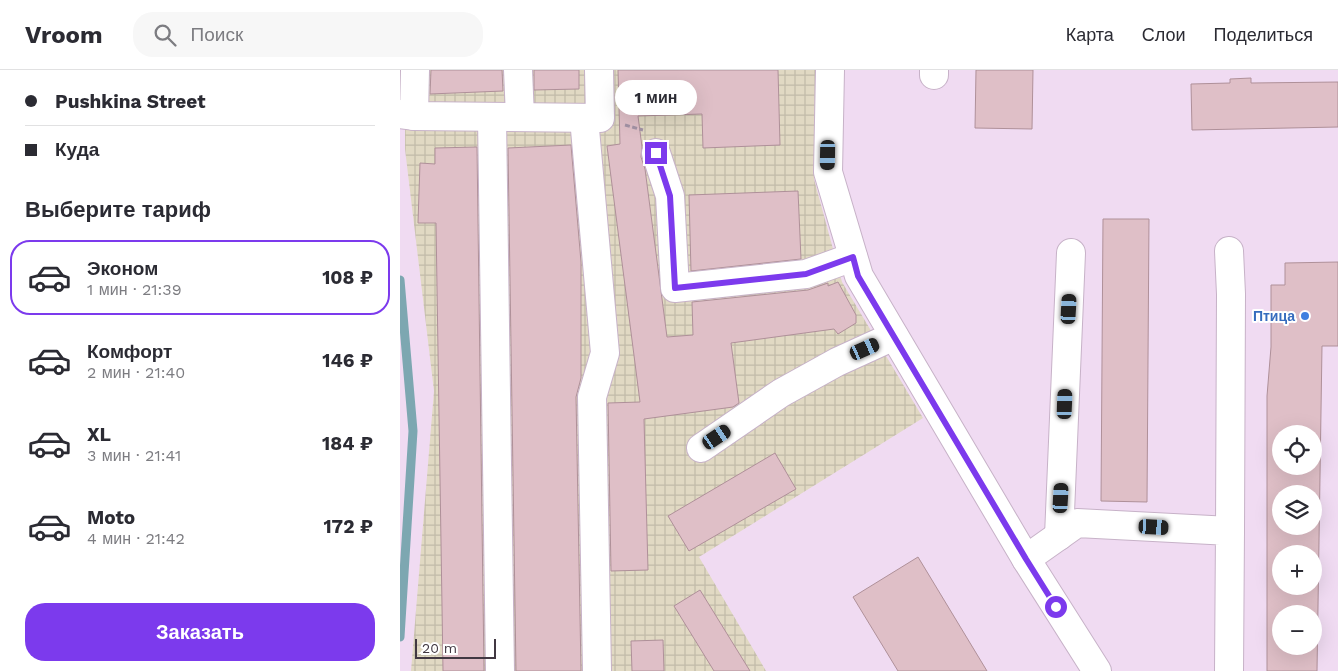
<!DOCTYPE html>
<html lang="ru">
<head>
<meta charset="utf-8">
<style>
	body { margin:0; font-family:"Work Sans",sans-serif; background:#f7f7f7; color:#2b2b33; height:100vh; display:flex; flex-direction:column; font-size:19px; white-space:nowrap }
	* { box-sizing:border-box; margin:0 }
	p { font-size:16px; color:#7c7c81 }
	.icon { flex:none; width:28px; height:28px; fill:none; stroke:currentColor; stroke-width:2; stroke-linecap:round; stroke-linejoin:round }
	.map { position:relative; flex:1; overflow:hidden }
	.drawer { display:flex; flex-direction:column; background:#fff; width:400px }
	.drawer>* { flex:none }
	.guide { display:grid; align-content:center; height:110px; padding:0 25px; background:#fff }
	.fabs { position:absolute; left:872px; top:355px; display:grid; gap:10px }
	.fabs a { display:grid; place-items:center; width:50px; height:50px; border-radius:50%; background:#fff; box-shadow:0 5px 20px #0002; font-size:25px }
	.scale { position:absolute; left:15px; bottom:12px; width:81px; box-sizing:border-box; padding-left:5px; border:2px solid #413842; border-top:0; font-size:14px; line-height:18px; white-space:nowrap; color:#413842; -webkit-text-stroke:4px #fff; paint-order:stroke }
	.end { position:absolute; width:22px; height:22px; margin:-11px; border:6px solid #7c3aed; background:#fff; box-shadow:0 0 0 2px #fff }
	.from { border-radius:50% }
	.bubble { position:absolute; height:35px; border-radius:18px; background:#fff; box-shadow:0 5px 20px #0002; font-size:16px; font-weight:700; line-height:35px; text-align:center }
	.car { position:absolute; width:15px; height:30px; margin:-15px -8px; border-radius:6px; box-shadow:0 0 4px 1px #0007; background:linear-gradient(#222 24%,#8ab4d8 0 40%,#222 0 76%,#8ab4d8 0 86%,#222 0) }
	.guide b { display:flex; align-items:center; gap:18px; height:48px; font-size:19px }
	.guide b+b { border-top:1px solid #e1e1e2 }
	.guide i { width:12px; height:12px; background:#2b2b33 }
	ul { padding:0; list-style:none }
	li { display:flex; align-items:center; gap:15px; height:75px; margin:0 10px 8px; padding:0 15px; border:2px solid transparent; border-radius:20px }
	li div { flex:1 }
	li b { display:block; font-size:19px }
	li em { font-style:normal; font-weight:700 }
	li.current { border-color:#7c3aed }
	li>.icon { width:45px; height:45px; stroke-width:1.5 }
	h2 { padding:0 25px; font-size:22px; line-height:60px }
	.action { display:flex; gap:10px; margin-top:auto; padding:10px 25px }
	.action a { flex:1; height:58px; border-radius:20px; background:#7c3aed; color:#fff; font-size:20px; font-weight:700; line-height:58px; text-align:center }
	header { display:flex; align-items:center; gap:30px; box-sizing:border-box; height:70px; padding:0 25px; background:#fff; border-bottom:1px solid #e1e1e2 }
	header strong { font-size:24px }
	nav { display:flex; gap:28px; margin-inline-start:auto; font-size:18px }
	.search { width:350px; height:45px; background:#f7f7f7; display:flex; align-items:center; gap:12px; box-sizing:border-box; padding:0 18px; border-radius:20px; color:#7c7c81; font-size:19px }
	main { display:flex; flex:1; min-height:0 }
	.map>svg:first-child { display:block }
	.industrial { fill:url(#industrial-grid) }
	.lines { fill:none; stroke-linecap:round; stroke-linejoin:round }
	.stream { stroke:#7da7b1; stroke-width:9 }
	.building { fill:#dfbfc7; stroke:#af9099; fill-rule:evenodd }
	.minor-casing { stroke:#c7b2c8; stroke-width:30 }
	.path { stroke:#a393a5; stroke-width:3; stroke-dasharray:5 2.5; stroke-linecap:butt }
	.minor { stroke:#fff; stroke-width:28 }
	.route { stroke:#7c3aed; stroke-width:6 }
	.shop-dot { fill:#3f7fe0; stroke:#fff; stroke-width:2 }
	.labels { text-anchor:middle; stroke-width:4; stroke-linejoin:round; paint-order:stroke }
	.shop-label { font-size:14px; font-weight:bold; fill:#366cbe; stroke:#fff; text-anchor:end }
</style>
</head>
<body>
<header>
<strong>Vroom</strong>
<div class="search"><svg class="icon" aria-label="search" viewBox="0 0 24 24"><circle cx="10" cy="10" r="6"/><path d="M15 15l6 6"/></svg>Поиск</div>
<nav><a>Карта</a><a>Слои</a><a>Поделиться</a></nav>
</header>
<main>
<section class="drawer">
<div class="guide">
<b><i class="from"></i>Pushkina Street</b>
<b><i></i>Куда</b>
</div>
<h2>Выберите тариф</h2>
<ul>
<li class="current"><svg class="icon" aria-label="car" viewBox="0 0 24 24"><path d="M5 17H2v-5l4-1 3-4h7l3 4 3 1v5h-3M9 17h6M6 11h13"/><circle cx="7" cy="17" r="2"/><circle cx="17" cy="17" r="2"/></svg><div><b>Эконом</b><p>1 мин · 21:39</p></div><em>108 ₽</em></li>
<li><svg class="icon" aria-label="car" viewBox="0 0 24 24"><path d="M5 17H2v-5l4-1 3-4h7l3 4 3 1v5h-3M9 17h6M6 11h13"/><circle cx="7" cy="17" r="2"/><circle cx="17" cy="17" r="2"/></svg><div><b>Комфорт</b><p>2 мин · 21:40</p></div><em>146 ₽</em></li>
<li><svg class="icon" aria-label="car" viewBox="0 0 24 24"><path d="M5 17H2v-5l4-1 3-4h7l3 4 3 1v5h-3M9 17h6M6 11h13"/><circle cx="7" cy="17" r="2"/><circle cx="17" cy="17" r="2"/></svg><div><b>XL</b><p>3 мин · 21:41</p></div><em>184 ₽</em></li>
<li><svg class="icon" aria-label="car" viewBox="0 0 24 24"><path d="M5 17H2v-5l4-1 3-4h7l3 4 3 1v5h-3M9 17h6M6 11h13"/><circle cx="7" cy="17" r="2"/><circle cx="17" cy="17" r="2"/></svg><div><b>Moto</b><p>4 мин · 21:42</p></div><em>172 ₽</em></li>
</ul>
<div class="action"><a>Заказать</a></div>
</section>
<div class="map">
<svg width="938" height="601" viewBox="0 0 938 601">
	<defs>
		<pattern id="industrial-grid" width="8" height="8" patternUnits="userSpaceOnUse" patternTransform="scale(1.25)"><rect width="8" height="8" fill="#e1d9c3"/><path d="M0 4h8M4 0v8" fill="none" stroke="#c2bba9"/></pattern>
	</defs>
	<rect width="100%" height="100%" fill="#f0dbf2"/>
	<polygon class="industrial" points="5,0 415,0 414,109 442,212 523,348 299,487 366,601 11,601 34,321 5,79"/>
	<g class="lines">
		<polyline class="stream" points="0,210 13,361 0,567"/>
	</g>
	<g class="building">
		<polygon points="31,0 102,0 103,21 30,24"/>
		<polygon points="134,0 179,0 179,19 134,20"/>
		<polygon points="218,0 378,0 380,75 303,78 302,44 238,46 242,77 241,87 245,99 267,267 293,265 292,232 408,220 428,213 428,216 438,212 456,245 456,253 438,264 434,259 331,273 339,333 333,337 244,349 248,500 211,501 208,333 240,332 207,76 220,74"/>
		<polygon points="576,0 633,0 632,59 575,58"/>
		<polygon points="851,8 851,13 938,12 938,57 792,60 791,14 830,13 830,9"/>
		<polygon points="171,75 181,192 181,308 176,327 181,601 116,601 108,78"/>
		<polygon points="77,77 84,601 43,601 36,153 18,153 20,93 35,94 35,78"/>
		<polygon points="398,121 401,189 291,201 289,125"/>
		<polygon points="703,149 749,149 747,432 701,431"/>
		<path d="M938,192V276H922L917,601H867V326L871,277V215H885V193ZM881,364H914V396H881ZM881,424H914V456H881ZM881,484H914V516H881ZM881,544H914V576H881Z"/>
		<polygon points="375,383 396,419 289,481 268,446"/>
		<polygon points="518,487 587,601 498,601 453,527"/>
		<polygon points="300,520 350,601 314,601 274,536"/>
		<polygon points="263,570 264,601 232,601 231,571"/>
	</g>
	<g class="lines">
		<g class="minor-casing">
			<g id="minor">
				<polyline points="118,0 120,47"/>
				<polyline points="430,0 428,102 459,206 626,489 697,601"/>
				<polyline points="534,0 534,5"/>
				<polyline points="0,44 14,46 200,48 199,0"/>
				<polyline points="14,46 15,0"/>
				<polyline points="92,47 100,601"/>
				<polyline points="184,48 205,283 192,327 197,601"/>
				<polyline points="256,83 270,126 275,218 406,204 453,187"/>
				<polyline points="829,181 831,224 830,461"/>
				<polyline points="301,378 381,323 437,292 494,266"/>
				<polyline points="659,466 671,183"/>
				<polyline points="626,489 677,453 830,461 829,601"/>
			</g>
		</g>
		<polyline class="path" points="225,55 243,60"/>
		<use href="#minor" class="minor"/>
	</g>
	<g class="lines">
		<polyline class="route" points="256,83 270,126 275,218 406,204 453,187 458,206 626,489 656,537"/>
	</g>
	<circle class="shop-dot" cx="905" cy="246" r="5"/>
	<g class="labels">
		<g class="shop-label">
			<text x="895" y="251">Птица</text>
		</g>
	</g>
</svg>
<div class="fabs">
<a><svg class="icon" aria-label="locate" viewBox="0 0 24 24"><circle cx="12" cy="12" r="6"/><path d="M12 2v4M12 18v4M2 12h4M18 12h4"/></svg></a>
<a><svg class="icon" aria-label="layers" viewBox="0 0 24 24"><path d="M12 4l9 5-9 5-9-5zM3 14l9 5 9-5"/></svg></a>
<a>+</a>
<a>−</a>
</div>
<div class="scale">20 m</div>
<i class="end from" style="left:656px;top:537px"></i>
<i class="end" style="left:256px;top:83px"></i>
<div class="bubble" style="left:215px;top:10px;width:82px">1 мин</div>
<i class="car" style="left:428px;top:85px;rotate:181deg"></i>
<i class="car" style="left:669px;top:239px;rotate:3deg"></i>
<i class="car" style="left:465px;top:279px;rotate:66deg"></i>
<i class="car" style="left:665px;top:334px;rotate:2deg"></i>
<i class="car" style="left:317px;top:367px;rotate:56deg"></i>
<i class="car" style="left:661px;top:428px;rotate:3deg"></i>
<i class="car" style="left:754px;top:457px;rotate:93deg"></i>
</div>
</main>
</body>
</html>
